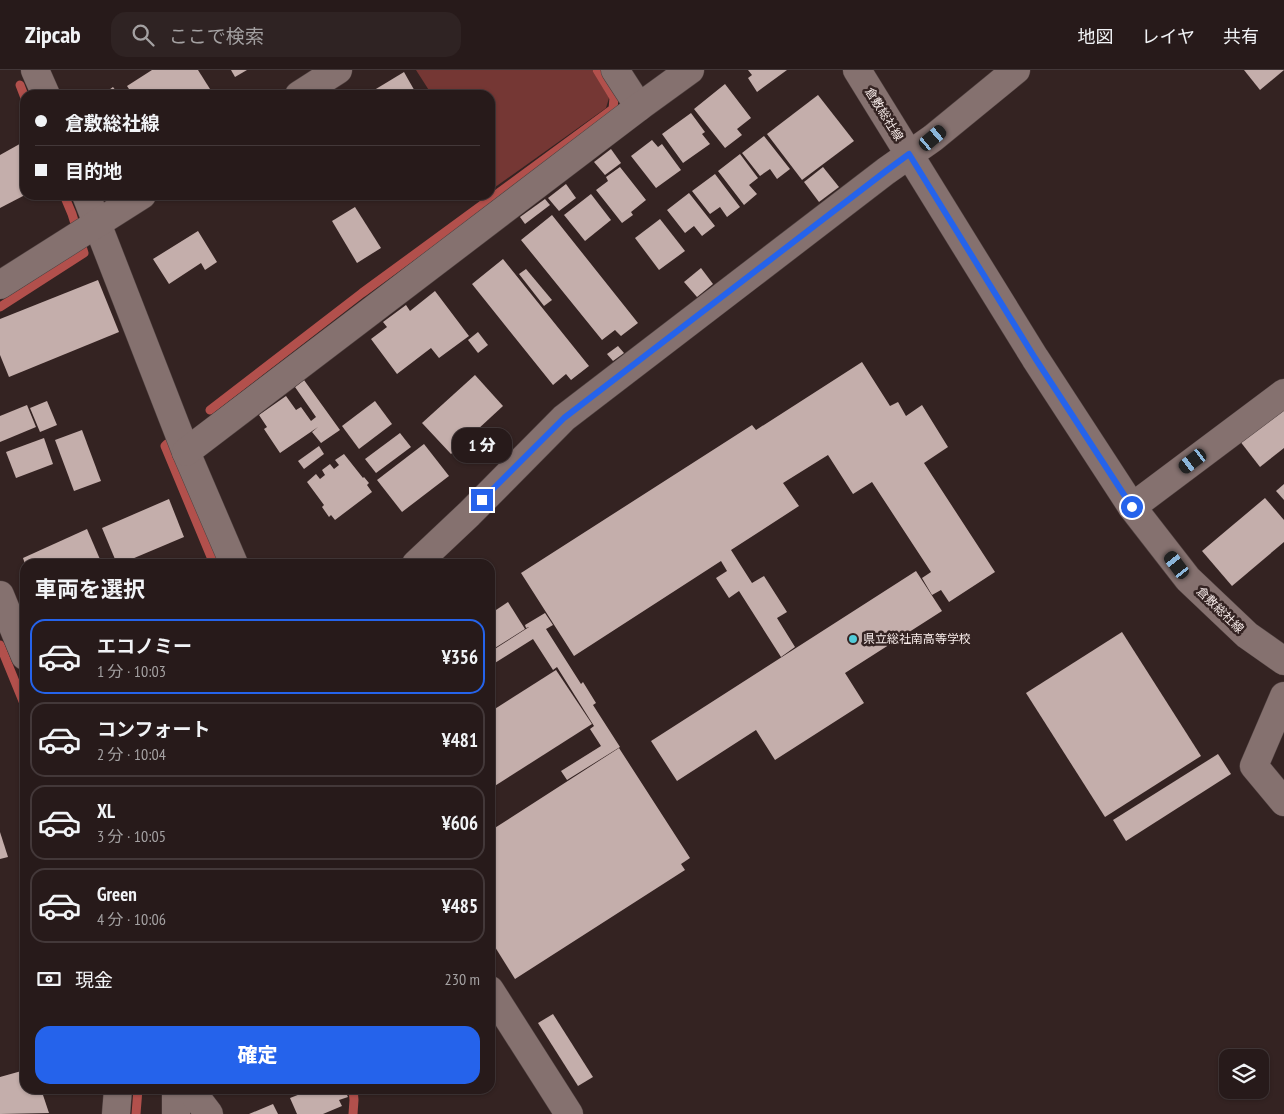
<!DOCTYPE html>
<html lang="ja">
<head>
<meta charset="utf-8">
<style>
	body { margin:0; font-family:"PT Sans Narrow","Noto Sans JP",sans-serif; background:#2f2323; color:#f1f3f6; height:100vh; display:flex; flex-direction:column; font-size:19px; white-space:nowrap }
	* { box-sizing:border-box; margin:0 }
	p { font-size:16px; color:#a4a1a2 }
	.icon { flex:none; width:28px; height:28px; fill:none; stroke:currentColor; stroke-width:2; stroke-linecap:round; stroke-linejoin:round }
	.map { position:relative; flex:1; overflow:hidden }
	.drawer { position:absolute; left:20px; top:489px; width:475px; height:535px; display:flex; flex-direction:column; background:#271a1a; border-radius:15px; box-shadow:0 1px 4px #0004,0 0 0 1px #433839 }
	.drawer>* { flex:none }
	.hud { position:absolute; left:20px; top:20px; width:475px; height:110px; border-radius:15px; box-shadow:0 1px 4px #0004,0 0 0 1px #433839; display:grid; align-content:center; height:110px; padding:0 15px; background:#271a1a }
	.buttons { position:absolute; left:1219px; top:979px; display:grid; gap:10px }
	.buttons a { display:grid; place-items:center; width:50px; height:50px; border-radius:10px; background:#271a1a; box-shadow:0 1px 4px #0004,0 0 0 1px #433839; font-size:25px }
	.end { position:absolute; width:22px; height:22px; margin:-11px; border:6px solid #2563eb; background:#fff; box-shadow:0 0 0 2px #fff }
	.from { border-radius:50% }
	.bubble { position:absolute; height:35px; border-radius:15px; background:#271a1a; box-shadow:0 1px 4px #0004,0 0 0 1px #433839; font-size:16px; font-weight:800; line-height:35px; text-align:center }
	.car { position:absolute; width:15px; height:30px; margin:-15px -8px; border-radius:6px; box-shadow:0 0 4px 1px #0007; background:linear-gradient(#222 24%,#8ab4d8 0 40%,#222 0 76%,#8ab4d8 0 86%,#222 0) }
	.hud b { display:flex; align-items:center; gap:18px; height:48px; font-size:19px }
	.hud b+b { border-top:1px solid #433839 }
	.hud i { width:12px; height:12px; background:#f1f3f6 }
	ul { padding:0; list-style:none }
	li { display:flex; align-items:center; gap:15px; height:75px; margin:0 10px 8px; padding:0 5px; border:2px solid #433839; border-radius:15px }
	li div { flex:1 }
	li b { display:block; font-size:19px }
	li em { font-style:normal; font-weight:800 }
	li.active { border-color:#2563eb }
	li>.icon { width:45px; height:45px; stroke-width:1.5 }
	h2 { padding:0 15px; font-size:22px; line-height:60px }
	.pay { display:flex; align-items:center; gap:12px; height:55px; padding:0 15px; font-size:19px }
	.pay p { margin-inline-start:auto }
	.button { display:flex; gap:10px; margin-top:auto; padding:10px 15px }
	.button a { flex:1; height:58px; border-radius:15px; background:#2563eb; color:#fff; font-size:20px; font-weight:800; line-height:58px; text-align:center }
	header { display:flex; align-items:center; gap:30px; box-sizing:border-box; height:70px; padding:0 25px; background:#271a1a; border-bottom:1px solid #433839 }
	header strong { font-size:24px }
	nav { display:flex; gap:28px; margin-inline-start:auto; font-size:18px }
	.search { width:350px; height:45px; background:#2f2323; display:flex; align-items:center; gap:12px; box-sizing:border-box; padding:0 18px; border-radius:15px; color:#a4a1a2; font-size:19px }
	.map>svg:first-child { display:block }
	.green { fill:#753734 }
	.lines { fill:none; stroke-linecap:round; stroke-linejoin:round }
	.stream { stroke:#b2504c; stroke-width:9 }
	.building { fill:#c4aeab }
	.street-casing { stroke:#504241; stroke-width:29 }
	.secondary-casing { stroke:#504241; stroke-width:29 }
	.street { stroke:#85716f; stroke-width:28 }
	.secondary { stroke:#85716f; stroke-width:28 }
	.route { stroke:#2563eb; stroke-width:6 }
	.poi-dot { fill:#52cbd8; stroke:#342322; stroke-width:2 }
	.labels { text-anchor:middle; stroke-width:5; stroke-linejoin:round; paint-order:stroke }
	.street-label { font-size:12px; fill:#f8ecea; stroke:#342322 }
	.poi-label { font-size:12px; fill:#f8ecea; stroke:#342322; text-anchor:start }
</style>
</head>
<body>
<header>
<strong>Zipcab</strong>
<div class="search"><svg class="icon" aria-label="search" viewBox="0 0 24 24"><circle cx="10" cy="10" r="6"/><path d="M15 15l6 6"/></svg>ここで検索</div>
<nav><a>地図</a><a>レイヤ</a><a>共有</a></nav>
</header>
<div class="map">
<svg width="1284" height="1044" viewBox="0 0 1284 1044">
	<rect width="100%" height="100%" fill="#342322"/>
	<polygon class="green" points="416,0 592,0 609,28 606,38 491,120 490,118 490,25 432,25"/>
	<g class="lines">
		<g class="stream">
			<polyline points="20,15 25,28"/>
			<polyline points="0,237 84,183 72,144 64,125"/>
			<polyline points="210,340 362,223 613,39 614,28 597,0"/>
			<polyline points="167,374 165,376 214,494"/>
			<polyline points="0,575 25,636"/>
			<polyline points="136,1044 138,1019"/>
			<polyline points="353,1044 354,1030 353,1019"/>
		</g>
	</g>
	<g class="building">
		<polygon points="152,0 198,0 210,19 200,25 133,25 127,16"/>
		<polygon points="231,0 247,0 235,7"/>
		<polygon points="748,0 787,0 757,22 748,8 752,5"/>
		<polygon points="1244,0 1284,0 1260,20"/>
		<polygon points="404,2 417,25 366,25"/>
		<polygon points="725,14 751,48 737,59 742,65 725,78 694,39"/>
		<polygon points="113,17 119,25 102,25"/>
		<polygon points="818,25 854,71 802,110 767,64"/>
		<polygon points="691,43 705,62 702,64 710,74 683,93 662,64"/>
		<polygon points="764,66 790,99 777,109 770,99 760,106 742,83"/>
		<polygon points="652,70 658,77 662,74 681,100 656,118 631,86"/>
		<polygon points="25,71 25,125 0,138 0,85"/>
		<polygon points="611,79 621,93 605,105 594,92"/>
		<polygon points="740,84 758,108 749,115 757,124 744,135 718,101"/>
		<polygon points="620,97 646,130 631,142 633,145 622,153 596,120 608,111 606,107"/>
		<polygon points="823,97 839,117 819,132 804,112"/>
		<polygon points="715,104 740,137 727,147 720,137 710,144 692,121"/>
		<polygon points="566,114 576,128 559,141 548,128"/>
		<polygon points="689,123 715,156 702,166 694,156 685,163 667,140"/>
		<polygon points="591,124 611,150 585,171 564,145"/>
		<polygon points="545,129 550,135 525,154 520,147"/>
		<polygon points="355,137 381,178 357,193 332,151"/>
		<polygon points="552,145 638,253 621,266 615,260 602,270 521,170"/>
		<polygon points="660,149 685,181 659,200 635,168"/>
		<polygon points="198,161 217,192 205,200 201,193 169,214 153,189"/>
		<polygon points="503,189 589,296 571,310 566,304 553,315 472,214"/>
		<polygon points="701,198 713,214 697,227 684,212"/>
		<polygon points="526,199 552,230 544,236 519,204"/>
		<polygon points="98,210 119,262 9,307 0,285 0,249"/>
		<polygon points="435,221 469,266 439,288 431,278 397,304 371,269 387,257 383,252 406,235 410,241"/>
		<polygon points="478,262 488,275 478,283 468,270"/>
		<polygon points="618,276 624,283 613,291 607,284"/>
		<polygon points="862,292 890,336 898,332 906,346 922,335 948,377 924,393 995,502 949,532 941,520 932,525 922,508 931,502 872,412 853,424 828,385 783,413 799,436 731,480 752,513 764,506 787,542 777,548 795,577 781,587 739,521 729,528 716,508 727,501 721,491 574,586 521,503 752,355 756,360"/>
		<polygon points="475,305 503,336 451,384 422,353"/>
		<polygon points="304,310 340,360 321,373 312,362 318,357 280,383 264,359 267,357 259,345 286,326 296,340 301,337 311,351 316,347 295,317"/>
		<polygon points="47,331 57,355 40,362 30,338"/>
		<polygon points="375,331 392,354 359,379 342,356"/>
		<polygon points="1278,333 1284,341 1284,378 1260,397 1236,366"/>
		<polygon points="27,335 36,357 0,372 0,346"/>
		<polygon points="82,360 101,411 74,421 55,370"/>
		<polygon points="400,363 411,377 376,403 365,389"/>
		<polygon points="44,368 53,394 16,408 6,382"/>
		<polygon points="424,374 449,406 402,442 377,410"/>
		<polygon points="319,376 324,384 304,399 298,391"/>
		<polygon points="344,384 363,408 364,407 369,413 367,415 372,422 335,450 331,445 329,447 322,437 324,435 307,412 316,404 320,409 325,405 322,400 330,394 334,399 339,395 335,390"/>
		<polygon points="1284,414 1284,430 1276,421"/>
		<polygon points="1265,428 1284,450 1284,472 1232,516 1202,481"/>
		<polygon points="169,429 184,467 120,494 117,494 102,458"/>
		<polygon points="87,459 102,494 25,494 23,488"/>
		<polygon points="916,501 942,541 845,603 864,633 775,690 756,660 677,711 651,671"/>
		<polygon points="508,532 525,559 490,581 490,544"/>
		<polygon points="545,543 553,555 546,559 581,614 583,612 596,633 593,635 620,677 567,710 561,701 601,676 590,659 594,656 557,597 553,600 533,569 490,596 490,582 529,557 526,558 525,555"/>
		<polygon points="1122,562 1201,686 1105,747 1026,623"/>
		<polygon points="556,600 592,654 490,719 490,642"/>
		<polygon points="619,678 690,788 681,794 685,800 515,909 490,869 490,761"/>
		<polygon points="1218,684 1231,704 1126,771 1113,750"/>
		<polygon points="0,762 8,787 0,789"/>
		<polygon points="553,944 593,1007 578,1016 538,953"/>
		<polygon points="25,1000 25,1019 41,1019 49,1043 0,1044 0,1007"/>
		<polygon points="287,1019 297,1019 298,1020 289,1024"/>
		<polygon points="313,1019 344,1019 348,1027 339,1030 342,1036 323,1044 297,1044 290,1028"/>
		<polygon points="273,1034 278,1044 249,1044"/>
	</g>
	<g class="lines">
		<g class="street-casing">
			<g id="street">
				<polyline points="615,0 639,37"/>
				<polyline points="299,25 338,0"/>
				<polyline points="86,125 186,382 234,494"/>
				<polyline points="0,215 142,125"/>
				<polyline points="186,382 639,37 690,0"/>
				<polyline points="1132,437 1284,323"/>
				<polyline points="416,494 469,444 564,348 886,101 933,68 1016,0"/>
				<polyline points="0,525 25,586"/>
				<polyline points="1284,626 1254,696 1284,732"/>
				<polyline points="490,920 569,1044"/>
				<polyline points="176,1019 176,1044"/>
				<polyline points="190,1019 209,1044"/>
				<polyline points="116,1044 118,1019"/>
			</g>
		</g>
		<g class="secondary-casing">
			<g id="secondary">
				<polyline points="35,0 46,25"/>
				<polyline points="857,0 1035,288 1132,437 1188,509 1247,565 1284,591"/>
			</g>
		</g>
		<use href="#street" class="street"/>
		<use href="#secondary" class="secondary"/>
	</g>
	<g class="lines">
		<polyline class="route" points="482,430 564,348 886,101 909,84 1035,288 1132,437"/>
	</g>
	<circle class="poi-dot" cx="853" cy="569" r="5"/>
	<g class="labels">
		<g class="street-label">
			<text transform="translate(884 44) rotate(58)" y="4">倉敷総社線</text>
			<text transform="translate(1220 540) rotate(44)" y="4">倉敷総社線</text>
		</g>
		<g class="poi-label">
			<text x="863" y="573">県立総社南高等学校</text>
		</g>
	</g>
</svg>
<div class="buttons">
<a><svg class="icon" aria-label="layers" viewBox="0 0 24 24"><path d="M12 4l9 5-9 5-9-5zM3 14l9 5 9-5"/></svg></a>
</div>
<i class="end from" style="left:1132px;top:437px"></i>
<i class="end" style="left:482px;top:430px"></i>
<div class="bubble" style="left:452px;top:358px;width:60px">1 分</div>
<i class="car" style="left:933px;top:68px;rotate:50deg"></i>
<i class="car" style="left:1193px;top:391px;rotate:233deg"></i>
<i class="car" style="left:1177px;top:495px;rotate:323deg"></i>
<div class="hud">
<b><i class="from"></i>倉敷総社線</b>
<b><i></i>目的地</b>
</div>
<section class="drawer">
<h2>車両を選択</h2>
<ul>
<li class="active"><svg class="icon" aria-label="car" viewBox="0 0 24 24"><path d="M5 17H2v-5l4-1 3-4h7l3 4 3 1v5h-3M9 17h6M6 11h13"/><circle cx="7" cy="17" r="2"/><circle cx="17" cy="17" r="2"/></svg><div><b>エコノミー</b><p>1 分 · 10:03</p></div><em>¥356</em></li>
<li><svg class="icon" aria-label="car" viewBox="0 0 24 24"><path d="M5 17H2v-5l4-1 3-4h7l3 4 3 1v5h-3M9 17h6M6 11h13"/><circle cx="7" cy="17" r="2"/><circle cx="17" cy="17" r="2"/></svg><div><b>コンフォート</b><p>2 分 · 10:04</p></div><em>¥481</em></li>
<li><svg class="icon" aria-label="car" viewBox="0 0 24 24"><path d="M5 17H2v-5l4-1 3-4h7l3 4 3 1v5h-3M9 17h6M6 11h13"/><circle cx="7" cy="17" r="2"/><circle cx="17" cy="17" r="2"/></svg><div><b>XL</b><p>3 分 · 10:05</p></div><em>¥606</em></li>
<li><svg class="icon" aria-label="car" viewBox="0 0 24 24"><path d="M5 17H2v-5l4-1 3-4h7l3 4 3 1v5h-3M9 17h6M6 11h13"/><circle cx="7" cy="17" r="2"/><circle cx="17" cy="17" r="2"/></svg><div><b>Green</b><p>4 分 · 10:06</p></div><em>¥485</em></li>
</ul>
<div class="pay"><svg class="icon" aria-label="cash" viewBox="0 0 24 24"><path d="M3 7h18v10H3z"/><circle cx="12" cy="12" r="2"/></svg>現金<p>230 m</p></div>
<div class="button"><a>確定</a></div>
</section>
</div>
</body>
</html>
